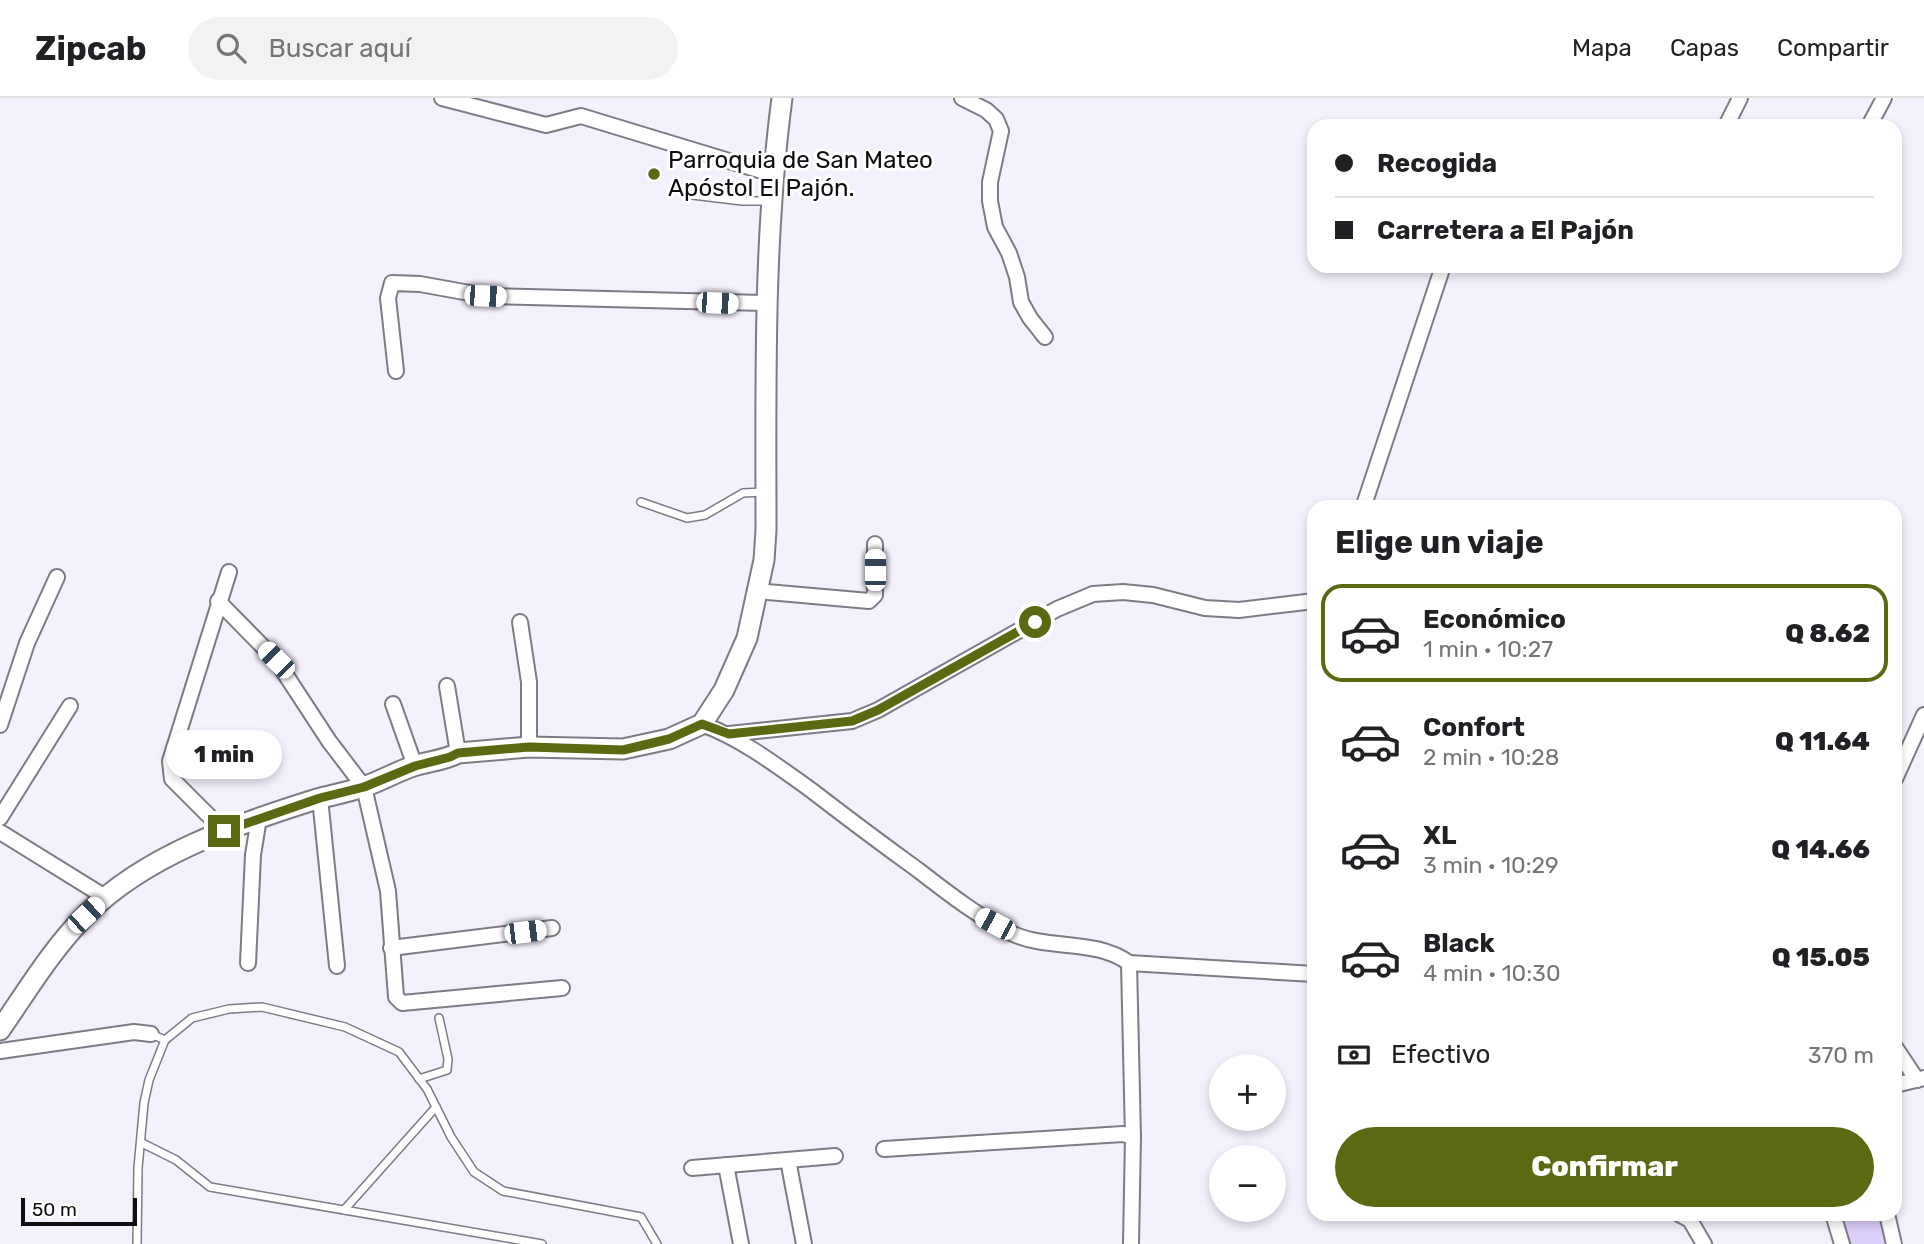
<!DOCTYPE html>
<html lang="es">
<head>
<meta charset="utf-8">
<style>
	body { margin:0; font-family:Rubik,sans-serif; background:#f2f2f2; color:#202124; height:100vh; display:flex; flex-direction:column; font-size:26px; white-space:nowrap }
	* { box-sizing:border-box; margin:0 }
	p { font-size:23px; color:#757577 }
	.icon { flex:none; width:38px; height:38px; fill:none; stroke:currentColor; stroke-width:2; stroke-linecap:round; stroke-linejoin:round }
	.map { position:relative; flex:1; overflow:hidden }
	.details { position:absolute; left:1307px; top:402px; width:595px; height:721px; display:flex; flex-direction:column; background:#fff; border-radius:21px; box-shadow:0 4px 10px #0003 }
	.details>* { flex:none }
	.hud { position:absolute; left:1307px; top:21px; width:595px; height:154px; border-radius:21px; box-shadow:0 4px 10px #0003; display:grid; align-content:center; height:154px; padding:0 28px; background:#fff }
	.tools { position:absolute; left:1209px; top:956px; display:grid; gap:14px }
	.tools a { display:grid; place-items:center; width:77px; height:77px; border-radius:50%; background:#fff; box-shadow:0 4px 10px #0003; font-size:35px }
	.scale { position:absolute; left:21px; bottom:18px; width:116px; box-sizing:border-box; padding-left:7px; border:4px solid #0e0d11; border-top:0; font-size:19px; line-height:24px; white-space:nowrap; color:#0e0d11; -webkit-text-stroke:5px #fff; paint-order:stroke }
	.end { position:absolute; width:32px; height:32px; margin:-16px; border:9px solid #5b6912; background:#fff; box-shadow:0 0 0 4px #fff }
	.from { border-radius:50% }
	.bubble { position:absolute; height:49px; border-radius:24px; background:#fff; box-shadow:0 4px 10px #0003; font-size:23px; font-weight:800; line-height:49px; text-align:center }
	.car { position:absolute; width:21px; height:42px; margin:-21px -10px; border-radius:9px; box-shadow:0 0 5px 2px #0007; background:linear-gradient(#fff 24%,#345 0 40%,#fff 0 76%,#345 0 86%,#fff 0) }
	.hud b { display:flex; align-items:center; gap:24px; height:66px; font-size:26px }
	.hud b+b { border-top:2px solid #e0e0e0 }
	.hud i { width:18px; height:18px; background:#202124 }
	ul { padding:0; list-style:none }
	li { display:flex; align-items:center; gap:21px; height:98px; margin:0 14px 10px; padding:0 14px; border:4px solid transparent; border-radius:21px }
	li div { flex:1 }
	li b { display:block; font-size:26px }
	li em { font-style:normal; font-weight:800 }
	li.selected { border-color:#5b6912 }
	li>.icon { width:63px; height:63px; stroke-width:1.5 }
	h2 { padding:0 28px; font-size:32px; line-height:84px }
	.pay { display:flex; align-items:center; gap:18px; height:77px; padding:0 28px; font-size:26px }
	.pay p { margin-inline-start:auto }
	.button { display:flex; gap:14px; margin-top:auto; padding:14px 28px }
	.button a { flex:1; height:80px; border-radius:42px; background:#5b6912; color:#fff; font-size:28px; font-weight:800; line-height:80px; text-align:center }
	header { display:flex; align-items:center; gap:42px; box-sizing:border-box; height:98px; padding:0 35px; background:#fff; border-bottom:2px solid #e0e0e0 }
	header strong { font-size:33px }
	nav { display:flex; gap:38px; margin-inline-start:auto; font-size:24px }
	.search { width:490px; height:63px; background:#f2f2f2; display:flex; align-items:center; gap:18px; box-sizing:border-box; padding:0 24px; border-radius:38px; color:#757577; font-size:26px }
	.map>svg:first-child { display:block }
	.green { fill:#ddcffc }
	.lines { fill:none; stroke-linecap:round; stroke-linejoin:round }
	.lane-casing { stroke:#7e7b85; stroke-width:10 }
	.street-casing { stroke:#7e7b85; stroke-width:18 }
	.secondary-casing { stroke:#7e7b85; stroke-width:23 }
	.lane { stroke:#fff; stroke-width:7 }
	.street { stroke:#fff; stroke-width:14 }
	.secondary { stroke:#fff; stroke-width:19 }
	.route { stroke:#5b6912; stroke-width:9 }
	.poi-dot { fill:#5b6912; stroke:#fff; stroke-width:2.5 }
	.labels { text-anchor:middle; stroke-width:6; stroke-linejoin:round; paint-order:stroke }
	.poi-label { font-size:24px; fill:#0e0d11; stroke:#fff; text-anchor:start }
</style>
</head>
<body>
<header>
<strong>Zipcab</strong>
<div class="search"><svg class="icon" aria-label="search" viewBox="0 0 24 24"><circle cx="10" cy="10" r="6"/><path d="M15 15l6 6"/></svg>Buscar aquí</div>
<nav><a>Mapa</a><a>Capas</a><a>Compartir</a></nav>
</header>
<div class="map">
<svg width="1924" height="1146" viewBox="0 0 1924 1146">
	<rect width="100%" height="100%" fill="#f4f0fc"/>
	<polygon class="green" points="1837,1117 1883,1117 1890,1146 1846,1146"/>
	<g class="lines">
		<g class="lane-casing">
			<g id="lane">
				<polyline points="684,96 742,103 770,103"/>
				<polyline points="641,404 687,420 705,417 743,395 765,394"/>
				<polyline points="165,942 192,920 229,911 262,909 345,929 399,954 427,991 451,1039 474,1074 503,1093 641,1119 657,1146"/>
				<polyline points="419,981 447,972 448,961 439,920"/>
				<polyline points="142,1045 176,1062 210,1089 542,1146"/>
				<polyline points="344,1112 436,1009"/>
				<polyline points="137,1146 138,1070 144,1005 149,982 165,942 151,936"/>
			</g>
		</g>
		<g class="street-casing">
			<g id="street">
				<polyline points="442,0 546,27 581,18 772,76"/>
				<polyline points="962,0 986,12 996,21 1001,33 990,84 990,103 995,129 1009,155 1017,179 1021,204 1030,220 1045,239"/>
				<polyline points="1726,28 1740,0"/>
				<polyline points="1869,28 1884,0"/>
				<polyline points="396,273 388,200 392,185 420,186 486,198 767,205"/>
				<polyline points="1363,410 1443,168"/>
				<polyline points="757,493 869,503 875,497 875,446"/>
				<polyline points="218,503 276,562 329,643 364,689 388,793 396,899 402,905 562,890"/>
				<polyline points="520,524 529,584 529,649"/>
				<polyline points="447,588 458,655"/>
				<polyline points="393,606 415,668"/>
				<path d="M702,626C742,641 776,667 811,692C846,719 882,746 918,772C948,795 977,818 1011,835C1048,853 1095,840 1129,865L1133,1039L1131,1146"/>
				<polyline points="0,627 27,545 57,479"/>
				<polyline points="729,636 852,623 878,612 1057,511 1093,496 1123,494 1153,497 1205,510 1239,512 1314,503"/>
				<polyline points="1895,681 1924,617"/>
				<polyline points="320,700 337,868"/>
				<polyline points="0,720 70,608"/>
				<polyline points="224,733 172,681 170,663 229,474"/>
				<polyline points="0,734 105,799"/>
				<polyline points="391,850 552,830"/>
				<polyline points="248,865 253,757 259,720"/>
				<polyline points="1129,865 1314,876"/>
				<polyline points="1895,949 1917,982"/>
				<polyline points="0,953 134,934 151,936"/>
				<polyline points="1895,987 1924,980"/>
				<polyline points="884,1051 1123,1036 1133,1039"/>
				<polyline points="788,1062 804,1146"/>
				<polyline points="726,1067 741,1146"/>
				<polyline points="692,1070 835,1058"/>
				<polyline points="1679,1116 1690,1122 1704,1146"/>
				<polyline points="1833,1116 1842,1146"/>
				<polyline points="1887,1116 1894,1146"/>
			</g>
		</g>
		<g class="secondary-casing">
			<path id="secondary" d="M0,932C27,893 52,851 86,817C145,757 237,726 317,701C332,697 348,694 363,689C382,683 399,672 417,667C431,663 445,662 458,655L529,649L623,651L669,641L702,626L724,592L747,540L764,462L766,432C766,288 763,144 782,0"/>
		</g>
		<use href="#lane" class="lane"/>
		<use href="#street" class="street"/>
		<use href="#secondary" class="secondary"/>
	</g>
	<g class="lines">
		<polyline class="route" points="224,733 320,700 364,689 415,668 450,659 458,655 529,649 623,652 669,641 702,626 729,636 852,623 878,612 1035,524"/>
	</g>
	<circle class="poi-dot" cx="654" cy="76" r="7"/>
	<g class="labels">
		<g class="poi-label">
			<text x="668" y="70">Parroquia de San Mateo<tspan x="668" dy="28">Apóstol El Pajón.</tspan></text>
		</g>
	</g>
</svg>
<div class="tools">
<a>+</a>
<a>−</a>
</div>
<div class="scale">50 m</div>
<i class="end from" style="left:1035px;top:524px"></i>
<i class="end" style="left:224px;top:733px"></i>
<div class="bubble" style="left:166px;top:632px;width:116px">1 min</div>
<i class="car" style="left:485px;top:198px;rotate:92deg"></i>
<i class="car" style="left:717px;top:205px;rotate:92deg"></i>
<i class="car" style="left:875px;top:472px;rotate:0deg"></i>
<i class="car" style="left:276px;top:562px;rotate:315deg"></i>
<i class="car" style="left:86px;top:817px;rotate:47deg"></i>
<i class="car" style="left:995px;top:826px;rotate:298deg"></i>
<i class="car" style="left:525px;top:834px;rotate:83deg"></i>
<div class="hud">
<b><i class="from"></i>Recogida</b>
<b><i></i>Carretera a El Pajón</b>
</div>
<section class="details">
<h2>Elige un viaje</h2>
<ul>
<li class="selected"><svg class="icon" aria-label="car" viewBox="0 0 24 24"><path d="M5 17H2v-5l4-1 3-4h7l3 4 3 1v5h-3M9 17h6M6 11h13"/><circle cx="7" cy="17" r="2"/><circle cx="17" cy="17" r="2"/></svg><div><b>Económico</b><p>1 min · 10:27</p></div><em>Q 8.62</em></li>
<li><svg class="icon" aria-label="car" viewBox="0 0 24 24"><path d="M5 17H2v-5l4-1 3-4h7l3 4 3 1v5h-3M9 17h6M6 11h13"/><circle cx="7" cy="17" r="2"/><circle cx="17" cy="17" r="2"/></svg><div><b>Confort</b><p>2 min · 10:28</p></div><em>Q 11.64</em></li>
<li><svg class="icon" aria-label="car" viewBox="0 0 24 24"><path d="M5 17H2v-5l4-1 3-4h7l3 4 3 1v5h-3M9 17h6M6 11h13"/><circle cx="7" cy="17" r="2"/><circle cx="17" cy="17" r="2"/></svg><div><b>XL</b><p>3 min · 10:29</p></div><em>Q 14.66</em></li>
<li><svg class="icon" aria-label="car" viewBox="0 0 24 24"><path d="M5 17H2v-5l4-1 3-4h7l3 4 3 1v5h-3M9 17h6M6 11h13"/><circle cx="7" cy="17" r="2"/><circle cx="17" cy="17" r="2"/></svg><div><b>Black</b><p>4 min · 10:30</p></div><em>Q 15.05</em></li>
</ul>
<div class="pay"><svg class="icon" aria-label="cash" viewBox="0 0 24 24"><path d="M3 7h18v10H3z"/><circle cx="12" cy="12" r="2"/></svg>Efectivo<p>370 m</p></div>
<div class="button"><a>Confirmar</a></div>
</section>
</div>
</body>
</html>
